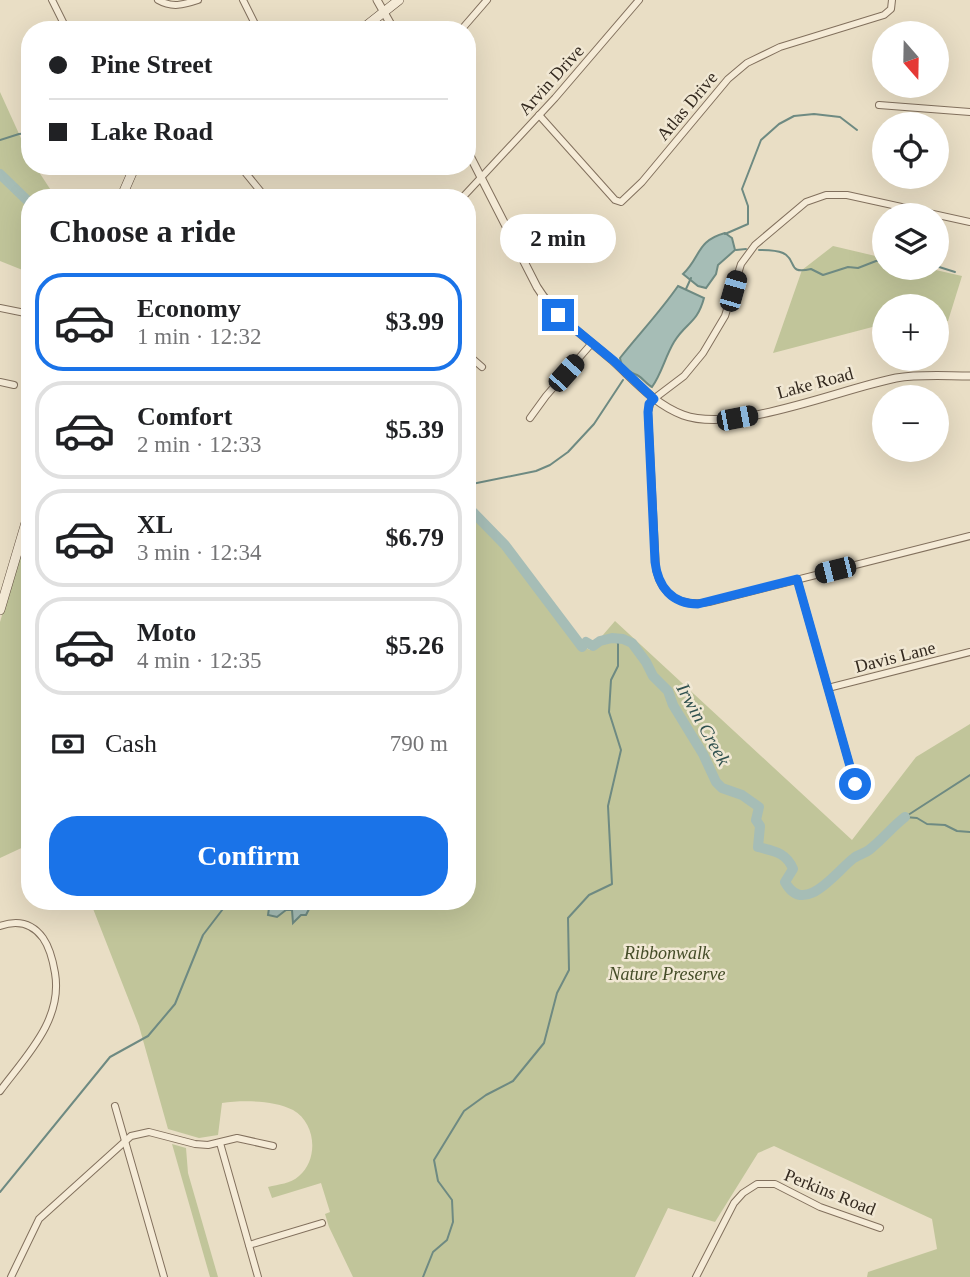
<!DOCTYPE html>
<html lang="en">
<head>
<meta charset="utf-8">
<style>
	body { margin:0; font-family:"Times New Roman",serif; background:#f6f6f6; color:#202124; height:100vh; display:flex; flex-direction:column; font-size:26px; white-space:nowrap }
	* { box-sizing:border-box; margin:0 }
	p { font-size:23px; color:#757577 }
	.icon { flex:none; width:38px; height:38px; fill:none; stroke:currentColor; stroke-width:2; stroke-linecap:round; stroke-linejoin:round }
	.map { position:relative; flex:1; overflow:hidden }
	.panel { position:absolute; left:21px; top:189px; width:455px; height:721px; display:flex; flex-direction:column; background:#fff; border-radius:28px; box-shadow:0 7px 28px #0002 }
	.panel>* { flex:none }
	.hud { position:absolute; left:21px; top:21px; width:455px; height:154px; border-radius:28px; box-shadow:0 7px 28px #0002; display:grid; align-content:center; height:154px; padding:0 28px; background:#fff }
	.needle { width:46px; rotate:160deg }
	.fabs { position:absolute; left:872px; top:21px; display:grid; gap:14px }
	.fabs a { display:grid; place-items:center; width:77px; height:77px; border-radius:50%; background:#fff; box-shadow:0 7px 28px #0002; font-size:35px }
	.end { position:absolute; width:32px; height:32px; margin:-16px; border:9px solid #1a73e8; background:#fff; box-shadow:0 0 0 4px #fff }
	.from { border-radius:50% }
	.bubble { position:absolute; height:49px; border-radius:24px; background:#fff; box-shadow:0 7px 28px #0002; font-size:23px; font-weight:800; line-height:49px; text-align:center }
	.car { position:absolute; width:21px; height:42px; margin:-21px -10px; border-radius:9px; box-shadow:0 0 5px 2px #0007; background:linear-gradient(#222 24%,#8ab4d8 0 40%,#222 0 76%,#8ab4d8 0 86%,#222 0) }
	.hud b { display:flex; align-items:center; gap:24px; height:66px; font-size:26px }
	.hud b+b { border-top:2px solid #e0e0e0 }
	.hud i { width:18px; height:18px; background:#202124 }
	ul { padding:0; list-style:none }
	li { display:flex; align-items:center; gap:21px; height:98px; margin:0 14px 10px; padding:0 14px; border:4px solid #e0e0e0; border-radius:28px }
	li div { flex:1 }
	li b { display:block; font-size:26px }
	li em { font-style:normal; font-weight:800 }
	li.current { border-color:#1a73e8 }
	li>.icon { width:63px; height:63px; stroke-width:1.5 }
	h2 { padding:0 28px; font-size:32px; line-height:84px }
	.pay { display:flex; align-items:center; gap:18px; height:77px; padding:0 28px; font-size:26px }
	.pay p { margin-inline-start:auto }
	.cta { display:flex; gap:14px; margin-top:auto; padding:14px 28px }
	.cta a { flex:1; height:80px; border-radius:28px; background:#1a73e8; color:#fff; font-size:28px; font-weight:800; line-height:80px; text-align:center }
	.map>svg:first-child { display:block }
	.green { fill:#c1c59a }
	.water { fill:#a6bdb6; stroke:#6e8a82; stroke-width:2 }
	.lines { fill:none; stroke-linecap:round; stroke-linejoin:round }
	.stream { stroke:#6e8a82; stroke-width:2 }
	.river { stroke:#a6bdb6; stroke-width:10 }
	.minor-casing { stroke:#82705d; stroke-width:8 }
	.tertiary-casing { stroke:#82705d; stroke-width:9 }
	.secondary-casing { stroke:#635140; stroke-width:10 }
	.minor { stroke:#f5ebd7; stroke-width:6 }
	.tertiary { stroke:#f5ebd7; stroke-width:7 }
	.secondary { stroke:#f5ebd7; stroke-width:9 }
	.route { stroke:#1a73e8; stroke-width:9 }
	.labels { text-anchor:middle; stroke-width:5; stroke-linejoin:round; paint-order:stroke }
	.street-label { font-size:18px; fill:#33291f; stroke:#f1e8d4 }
	.park-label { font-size:18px; font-style:italic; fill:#454d28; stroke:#f1e8d4 }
	.water-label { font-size:19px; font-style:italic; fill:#30514f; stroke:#f1e8d4 }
</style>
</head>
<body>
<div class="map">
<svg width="970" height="1277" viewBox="0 0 970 1277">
	<rect width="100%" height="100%" fill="#e9dec5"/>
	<g class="green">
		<polygon points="0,92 30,158 30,166 35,166 56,198 30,198 30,273 0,261"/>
		<polygon points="833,246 884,258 884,268 927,268 962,276 948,321 936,321 936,306 884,306 884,324 773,353 802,270"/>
		<path d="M467,506L505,545L582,646L590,650L615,621L852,840L916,757L970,724V1277H867L868,1272L937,1249L932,1219L774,1146L758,1153L715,1222L668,1208L635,1277H353L329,1227L325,1214L330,1212L321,1183L272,1198L268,1187C279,1184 290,1184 299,1176C319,1159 316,1123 293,1110C274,1100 242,1100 222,1103L218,1135L199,1138L168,1129L139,1026L90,901H467Z"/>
		<polygon points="30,521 30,844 0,858 0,622"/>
		<polygon points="172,1144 186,1148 188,1173 218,1277 210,1277"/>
	</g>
	<g class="water">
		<path d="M725,233L732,238L735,250L718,265L716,274L706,288L698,286L683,274C701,257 696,241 725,233Z"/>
		<path d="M678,286L704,298C697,324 686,322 674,342C665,357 662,373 652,387C646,384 643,378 637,375C627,370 622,370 620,358C639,334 660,312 678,286Z"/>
		<polygon points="270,901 309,901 310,907 306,915 301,915 293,923 292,910 286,910 277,917 268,915"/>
	</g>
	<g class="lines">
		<g class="stream">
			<polyline points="0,140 19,134 30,133"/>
			<polyline points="725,234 748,224 748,206 742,189 761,140 779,124 794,116 814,114 840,117 857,130"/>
			<polyline points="736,250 746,249"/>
			<path d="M759,250C766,250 776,250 783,253C798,260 786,275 811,269L823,275L848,267L858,268L876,261H884"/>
			<polyline points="936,266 955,272"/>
			<polyline points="686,289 691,278"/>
			<polyline points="467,485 536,471 550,465 568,452 594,424 623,380"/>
			<polyline points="905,817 970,775"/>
			<polyline points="905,817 917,818 927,824 945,825 957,831 970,832"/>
			<polyline points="0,1192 110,1057 148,1036 175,1004 203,935 229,901"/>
			<polyline points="423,1277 433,1252 447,1240 453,1222 452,1200 438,1181 434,1160 464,1111 486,1095 513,1081 544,1043 557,993 569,970 568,918 589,895 612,884 608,806 621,750 609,712 611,680 618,666 618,643 612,638"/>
		</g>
		<g class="river">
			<polyline points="0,174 30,203"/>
			<path d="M467,506L505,545L582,647L586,642L593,646L600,641L612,638L623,639L632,643L646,662L653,676L668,691L673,705L703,754L716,782L722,788L742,795L759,807L756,820L760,826L758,847C773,851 786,852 793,869L785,882C805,918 838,869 854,858C859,854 864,854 869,850C882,840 892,827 905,817"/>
		</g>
		<g class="minor-casing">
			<g id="minor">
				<polyline points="52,0 67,30"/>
				<path d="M158,0C172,8 183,5 198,0"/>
				<polyline points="243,0 258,30"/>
				<polyline points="461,30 487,0"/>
				<polyline points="879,105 970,112"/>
				<polyline points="539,115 615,200 621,202 642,182 728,79 747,63 780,47 884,15 891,9 892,0"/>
				<polyline points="240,166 266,198"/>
				<polyline points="462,198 555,98 639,0"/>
				<path d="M970,222L847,195H826L806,202L755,245L741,264L725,316L703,353L684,376L651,401L648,412L656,569C662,597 682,607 709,602L970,536"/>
				<polyline points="0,308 30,314"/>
				<polyline points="467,354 482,367"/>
				<polyline points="0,382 14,385"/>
				<polyline points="530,418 546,396 592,343"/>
				<polyline points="797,579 855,784"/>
				<polyline points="828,688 970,652"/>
				<path d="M0,926C17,920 32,923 43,938C50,948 53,961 55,973C63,1020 26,1056 0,1091"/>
				<polyline points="115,1106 164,1277"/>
				<polyline points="220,1143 258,1277"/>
				<polyline points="249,1245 322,1223"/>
				<polyline points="11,1277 39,1219 131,1136 149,1132 195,1144 208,1145 237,1138 273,1146"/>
				<polyline points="696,1277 734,1203 743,1193 757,1184 775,1184 820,1207 880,1228"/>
			</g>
		</g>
		<g class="tertiary-casing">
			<g id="tertiary">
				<polyline points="377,0 394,30"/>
				<path d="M467,150L537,287C557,319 585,336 612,360C635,381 654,404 683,415C735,434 840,389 896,378C920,374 945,376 970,376"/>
			</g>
		</g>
		<g class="secondary-casing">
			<g id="secondary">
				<polyline points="361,30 399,0"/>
				<polyline points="121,198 135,166"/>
				<polyline points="0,610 30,509"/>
			</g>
		</g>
		<use href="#minor" class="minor"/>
		<use href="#tertiary" class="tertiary"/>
		<use href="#secondary" class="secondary"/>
	</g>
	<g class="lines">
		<path class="route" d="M558,315L614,361L654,399L649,404L648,412L655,562C658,587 672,604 698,604L797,579L855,784"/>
	</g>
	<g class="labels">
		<g class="street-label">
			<text transform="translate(551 80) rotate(-48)" y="6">Arvin Drive</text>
			<text transform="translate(687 106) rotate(-50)" y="6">Atlas Drive</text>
			<text transform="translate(815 383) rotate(-15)" y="6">Lake Road</text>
			<text transform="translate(895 657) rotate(-14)" y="6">Davis Lane</text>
			<text transform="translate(830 1192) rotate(22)" y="6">Perkins Road</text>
		</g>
		<g class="park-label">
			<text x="667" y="959">Ribbonwalk<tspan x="667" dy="21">Nature Preserve</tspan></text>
		</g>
		<g class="water-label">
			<text transform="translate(704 724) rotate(61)" y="7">Irwin Creek</text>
		</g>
	</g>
</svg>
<div class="fabs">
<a><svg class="needle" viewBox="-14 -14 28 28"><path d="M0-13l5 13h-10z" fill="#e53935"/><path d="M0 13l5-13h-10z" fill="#757577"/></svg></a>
<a><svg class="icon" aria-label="locate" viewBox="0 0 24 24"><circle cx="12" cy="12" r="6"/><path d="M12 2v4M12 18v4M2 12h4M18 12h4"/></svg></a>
<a><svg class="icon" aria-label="layers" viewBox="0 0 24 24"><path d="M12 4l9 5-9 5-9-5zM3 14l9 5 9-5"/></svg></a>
<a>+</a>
<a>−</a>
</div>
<i class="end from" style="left:855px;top:784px"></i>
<i class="end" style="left:558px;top:315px"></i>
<div class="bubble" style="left:500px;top:214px;width:116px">2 min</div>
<i class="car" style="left:733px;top:291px;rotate:16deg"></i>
<i class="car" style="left:566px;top:373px;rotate:42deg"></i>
<i class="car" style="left:737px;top:418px;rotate:79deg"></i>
<i class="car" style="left:835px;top:570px;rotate:256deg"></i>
<div class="hud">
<b><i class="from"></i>Pine Street</b>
<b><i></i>Lake Road</b>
</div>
<section class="panel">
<h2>Choose a ride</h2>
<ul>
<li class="current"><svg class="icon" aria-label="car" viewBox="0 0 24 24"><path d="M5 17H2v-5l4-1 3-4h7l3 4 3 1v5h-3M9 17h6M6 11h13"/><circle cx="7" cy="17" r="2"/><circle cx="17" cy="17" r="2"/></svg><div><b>Economy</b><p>1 min · 12:32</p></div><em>$3.99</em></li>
<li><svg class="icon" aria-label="car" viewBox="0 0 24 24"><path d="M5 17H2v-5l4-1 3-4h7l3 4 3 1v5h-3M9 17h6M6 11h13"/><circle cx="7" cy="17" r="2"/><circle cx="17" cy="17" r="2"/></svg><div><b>Comfort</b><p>2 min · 12:33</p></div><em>$5.39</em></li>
<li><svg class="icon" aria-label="car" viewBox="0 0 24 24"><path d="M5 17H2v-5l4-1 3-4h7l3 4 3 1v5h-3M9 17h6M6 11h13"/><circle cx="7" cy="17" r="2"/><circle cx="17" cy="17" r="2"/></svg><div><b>XL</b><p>3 min · 12:34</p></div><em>$6.79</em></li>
<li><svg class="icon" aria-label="car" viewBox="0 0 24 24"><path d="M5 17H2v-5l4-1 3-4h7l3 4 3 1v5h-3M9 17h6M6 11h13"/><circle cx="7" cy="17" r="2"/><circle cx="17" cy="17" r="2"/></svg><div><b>Moto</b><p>4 min · 12:35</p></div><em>$5.26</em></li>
</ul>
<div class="pay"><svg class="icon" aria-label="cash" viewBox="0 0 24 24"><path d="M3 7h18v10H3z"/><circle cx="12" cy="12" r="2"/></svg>Cash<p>790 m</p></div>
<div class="cta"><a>Confirm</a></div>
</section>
</div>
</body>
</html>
